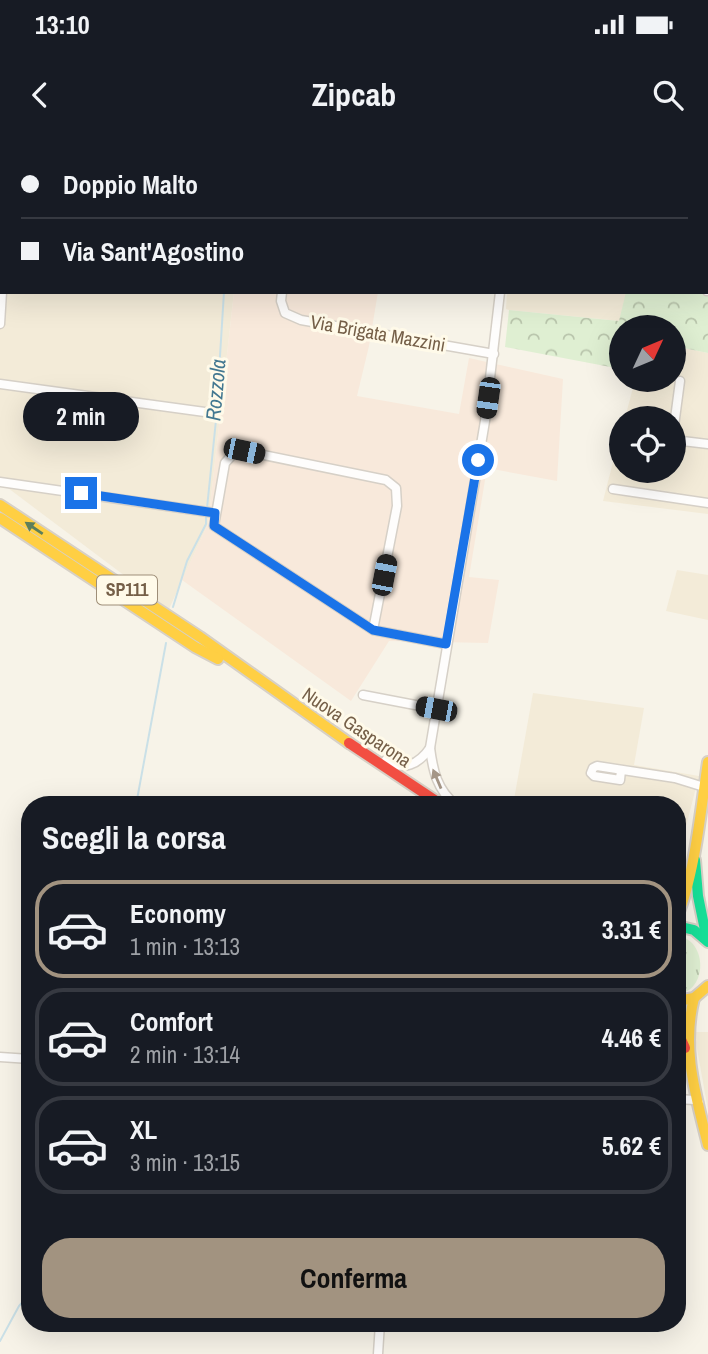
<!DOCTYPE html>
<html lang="it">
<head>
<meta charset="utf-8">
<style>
	body { margin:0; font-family:"Archivo Narrow",sans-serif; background:#20242c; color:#f1f3f6; height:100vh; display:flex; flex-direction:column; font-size:26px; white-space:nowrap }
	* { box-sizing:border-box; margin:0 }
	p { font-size:23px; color:#9ea1a6 }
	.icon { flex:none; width:38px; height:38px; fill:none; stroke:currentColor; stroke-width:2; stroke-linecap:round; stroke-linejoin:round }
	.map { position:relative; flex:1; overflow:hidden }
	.sheet { position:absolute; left:21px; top:656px; width:665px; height:536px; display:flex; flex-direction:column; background:#171b24; border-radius:28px; box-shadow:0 7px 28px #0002 }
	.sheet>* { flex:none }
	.hud { position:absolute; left:0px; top:0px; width:709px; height:154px; box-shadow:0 7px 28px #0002; display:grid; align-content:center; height:154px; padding:0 21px; background:#171b24 }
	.needle { width:46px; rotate:46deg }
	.tools { position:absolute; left:609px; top:175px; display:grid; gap:14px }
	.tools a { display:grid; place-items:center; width:77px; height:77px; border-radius:50%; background:#171b24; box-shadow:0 7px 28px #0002; font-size:35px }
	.end { position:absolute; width:32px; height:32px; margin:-16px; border:9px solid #1a73e8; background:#fff; box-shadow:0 0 0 4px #fff }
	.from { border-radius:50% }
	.bubble { position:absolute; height:49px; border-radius:24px; background:#171b24; box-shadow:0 7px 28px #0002; font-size:23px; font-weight:700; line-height:49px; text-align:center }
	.car { position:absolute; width:21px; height:42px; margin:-21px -10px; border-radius:9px; box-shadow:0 0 5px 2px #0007; background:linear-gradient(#222 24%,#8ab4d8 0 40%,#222 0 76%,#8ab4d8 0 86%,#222 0) }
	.hud b { display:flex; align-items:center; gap:24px; height:66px; font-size:26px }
	.hud b+b { border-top:2px solid #363941 }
	.hud i { width:18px; height:18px; background:#f1f3f6 }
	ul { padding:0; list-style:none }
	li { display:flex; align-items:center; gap:21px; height:98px; margin:0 14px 10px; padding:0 7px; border:4px solid #363941; border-radius:28px }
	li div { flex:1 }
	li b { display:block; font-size:26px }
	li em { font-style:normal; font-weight:700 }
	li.on { border-color:#a29380 }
	li>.icon { width:63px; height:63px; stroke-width:1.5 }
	h2 { padding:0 21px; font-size:32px; line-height:84px }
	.button { display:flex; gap:14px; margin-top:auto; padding:14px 21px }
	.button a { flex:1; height:80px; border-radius:28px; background:#a29380; color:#111; font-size:28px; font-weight:700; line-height:80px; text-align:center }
	.status { display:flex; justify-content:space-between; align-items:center; height:49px; padding:0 35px; background:#171b24; direction:ltr }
	.status svg { height:19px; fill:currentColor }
	header { display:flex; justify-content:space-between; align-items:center; height:91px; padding:0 21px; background:#171b24; font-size:32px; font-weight:700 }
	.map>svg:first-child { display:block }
	.residential { fill:#f3ebd8 }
	.commercial { fill:#f8e9db }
	.grass { fill:url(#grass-tufts) }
	.park { fill:url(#park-crowns) }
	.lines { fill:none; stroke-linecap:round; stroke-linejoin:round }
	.stream { stroke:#cae0e7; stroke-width:2 }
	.street-casing { stroke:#d6d0c7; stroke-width:11 }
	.fast-casing { stroke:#d7d0c6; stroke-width:14 }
	.slow-casing { stroke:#d7d0c6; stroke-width:14 }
	.jam-casing { stroke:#d7d0c6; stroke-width:14 }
	.street { stroke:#fefdfc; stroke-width:8 }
	.fast { stroke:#16e098; stroke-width:10 }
	.slow { stroke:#ffcf43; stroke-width:10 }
	.jam { stroke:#f24e42; stroke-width:10 }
	.oneway { fill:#5d7f5c }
	.oneway2 { fill:#a59687 }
	.route { stroke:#1a73e8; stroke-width:9 }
	.labels { text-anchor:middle; stroke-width:6; stroke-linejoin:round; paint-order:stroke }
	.shield { fill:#fffae9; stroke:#9e8e78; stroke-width:2 }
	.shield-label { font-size:18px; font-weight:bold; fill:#755f48 }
	.street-label { font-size:19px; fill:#755f48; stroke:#fffae9 }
	.water-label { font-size:21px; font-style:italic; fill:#437891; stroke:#fffae9 }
</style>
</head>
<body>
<div class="status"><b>13:10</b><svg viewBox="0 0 49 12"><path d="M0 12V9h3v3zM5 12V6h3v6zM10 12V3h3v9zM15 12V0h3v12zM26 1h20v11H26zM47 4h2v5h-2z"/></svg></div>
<header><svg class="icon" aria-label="back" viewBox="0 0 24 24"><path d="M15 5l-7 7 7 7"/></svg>Zipcab<svg class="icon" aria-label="search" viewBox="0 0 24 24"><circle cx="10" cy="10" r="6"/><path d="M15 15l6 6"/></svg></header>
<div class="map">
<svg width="708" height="1214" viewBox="0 0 708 1214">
	<defs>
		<pattern id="grass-tufts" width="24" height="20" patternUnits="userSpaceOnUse" patternTransform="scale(1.75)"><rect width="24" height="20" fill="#dfefd2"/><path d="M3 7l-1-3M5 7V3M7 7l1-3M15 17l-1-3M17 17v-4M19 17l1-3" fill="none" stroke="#b9c5ac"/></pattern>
		<pattern id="park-crowns" width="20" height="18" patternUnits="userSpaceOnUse" patternTransform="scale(1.75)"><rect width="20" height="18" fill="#dfefd2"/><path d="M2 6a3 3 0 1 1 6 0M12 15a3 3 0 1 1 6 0" fill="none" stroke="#b9c5ac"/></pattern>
	</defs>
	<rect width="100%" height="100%" fill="#f7f3e8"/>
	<g class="residential">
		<polygon points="0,0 241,0 2,2 0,70"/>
		<polygon points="360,0 708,0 708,153 697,152 707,152 707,2"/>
		<polygon points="2,152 234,152 208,384 169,469 0,342 0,184"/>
		<polygon points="507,152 628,152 620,181 509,170 506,169"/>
		<polygon points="674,206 708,213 708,374 603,361 621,291 621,331 674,331 674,278 625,278 635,240 674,240"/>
		<polygon points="677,430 708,435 708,480 666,471"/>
		<polygon points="533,553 644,568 634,625 699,636 683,698 677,697 677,665 513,665"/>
		<polygon points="694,892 708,892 708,970"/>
	</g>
	<polygon class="commercial" points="234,152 378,152 369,206 357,256 459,274 469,218 563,239 557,341 487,328 469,437 499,440 488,503 389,501 351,561 182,440 208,384"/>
	<path class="grass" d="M677,796C708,799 708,852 677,854Z"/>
	<polygon class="park" points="626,152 708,153 708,213 674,206 674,187 621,187 621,229 505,207 509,170 619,181"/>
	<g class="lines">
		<g class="stream">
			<polyline points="236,2 236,0"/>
			<polyline points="207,368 216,280 224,152"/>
			<polyline points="173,467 187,421 206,384 206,377"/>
			<polyline points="136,665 166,503"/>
			<polyline points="0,1201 19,1166 30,1154"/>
		</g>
		<g class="street-casing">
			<g id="street">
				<polyline points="150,0 154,2"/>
				<polyline points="309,0 309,2"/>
				<polyline points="471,0 475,2"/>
				<polyline points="20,2 20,0"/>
				<polyline points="531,2 532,0"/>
				<polyline points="707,37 708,37"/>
				<polyline points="707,151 708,151"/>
				<polyline points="282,152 281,161 285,173 301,180 494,214"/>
				<polyline points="0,184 2,152"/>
				<polyline points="0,244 212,273"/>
				<polyline points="674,286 680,241"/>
				<polyline points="674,300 708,304"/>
				<polyline points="0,342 215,373"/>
				<polyline points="613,349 708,363"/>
				<polyline points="373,490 397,366 396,348 386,340 244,311 233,314 225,323 214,386 373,490 446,504"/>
				<polyline points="363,555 436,569"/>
				<path d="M386,620C403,632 419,624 430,608"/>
				<polyline points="621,630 620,640 594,636 591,633 593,628 597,626 675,638 704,647"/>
				<path d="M456,665C437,650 433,631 430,608L485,281L500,152"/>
				<polyline points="0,917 30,919"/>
				<polyline points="677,959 694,960 699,963"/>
				<polyline points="378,1214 380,1183"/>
			</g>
		</g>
		<g class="fast-casing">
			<g id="fast">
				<polyline points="695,720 698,756 707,800"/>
				<polyline points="677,786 694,790 708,802"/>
			</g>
		</g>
		<g class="slow-casing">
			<g id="slow">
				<polyline points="0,365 200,497 349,603"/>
				<polyline points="0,378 195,507 218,519"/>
				<path d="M677,776C695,736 701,667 708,622"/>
				<path d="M694,858C681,909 696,956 708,1005"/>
				<polyline points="677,861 694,858 708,846"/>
			</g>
		</g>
		<g class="jam-casing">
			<g id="jam">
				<polyline points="349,603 442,665"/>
				<polyline points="677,891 685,908"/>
			</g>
		</g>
		<use href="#street" class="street"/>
		<use href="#fast" class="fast"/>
		<use href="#slow" class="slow"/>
		<use href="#jam" class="jam"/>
	</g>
	<defs><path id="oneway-solid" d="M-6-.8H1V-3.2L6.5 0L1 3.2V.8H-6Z" transform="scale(1.75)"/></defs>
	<use class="oneway" href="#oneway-solid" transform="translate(34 388) rotate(-146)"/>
	<use class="oneway2" href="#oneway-solid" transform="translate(437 639) rotate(-113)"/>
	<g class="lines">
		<polyline class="route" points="81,353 215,373 214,386 373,490 446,504 478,320"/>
	</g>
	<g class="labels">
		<rect class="shield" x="97" y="435.5" width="60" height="29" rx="5"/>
		<g class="shield-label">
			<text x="127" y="456">SP111</text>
		</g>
		<g class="street-label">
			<text transform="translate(378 193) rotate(10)" y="7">Via Brigata Mazzini</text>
			<text transform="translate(357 587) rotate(34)" y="7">Nuova Gasparona</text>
		</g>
		<g class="water-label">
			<text transform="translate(216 250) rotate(-85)" y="7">Rozzola</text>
		</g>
	</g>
</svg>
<div class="tools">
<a><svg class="needle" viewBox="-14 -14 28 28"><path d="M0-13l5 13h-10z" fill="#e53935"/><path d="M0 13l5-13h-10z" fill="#9ea1a6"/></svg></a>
<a><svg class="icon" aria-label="locate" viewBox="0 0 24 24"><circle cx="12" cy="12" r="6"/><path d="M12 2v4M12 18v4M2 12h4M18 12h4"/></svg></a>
</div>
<i class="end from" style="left:478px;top:320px"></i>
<i class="end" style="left:81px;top:353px"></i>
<div class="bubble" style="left:23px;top:252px;width:116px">2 min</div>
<i class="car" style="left:488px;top:258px;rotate:188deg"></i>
<i class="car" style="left:244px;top:311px;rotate:102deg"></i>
<i class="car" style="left:384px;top:435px;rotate:11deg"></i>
<i class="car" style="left:436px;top:569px;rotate:281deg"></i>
<div class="hud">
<b><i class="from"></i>Doppio Malto</b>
<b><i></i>Via Sant'Agostino</b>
</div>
<section class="sheet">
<h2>Scegli la corsa</h2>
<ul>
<li class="on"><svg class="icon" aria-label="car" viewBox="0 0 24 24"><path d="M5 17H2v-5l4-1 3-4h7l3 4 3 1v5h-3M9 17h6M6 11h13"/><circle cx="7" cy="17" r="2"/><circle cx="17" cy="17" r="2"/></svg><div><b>Economy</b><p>1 min · 13:13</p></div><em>3.31 €</em></li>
<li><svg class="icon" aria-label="car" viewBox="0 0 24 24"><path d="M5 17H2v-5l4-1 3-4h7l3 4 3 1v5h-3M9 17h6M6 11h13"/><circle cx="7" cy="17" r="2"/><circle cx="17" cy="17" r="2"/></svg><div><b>Comfort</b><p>2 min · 13:14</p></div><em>4.46 €</em></li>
<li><svg class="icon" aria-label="car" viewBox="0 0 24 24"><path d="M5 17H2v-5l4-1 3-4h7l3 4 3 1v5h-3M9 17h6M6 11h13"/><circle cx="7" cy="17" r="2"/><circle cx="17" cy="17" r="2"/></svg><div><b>XL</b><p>3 min · 13:15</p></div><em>5.62 €</em></li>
</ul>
<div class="button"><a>Conferma</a></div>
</section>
</div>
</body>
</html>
